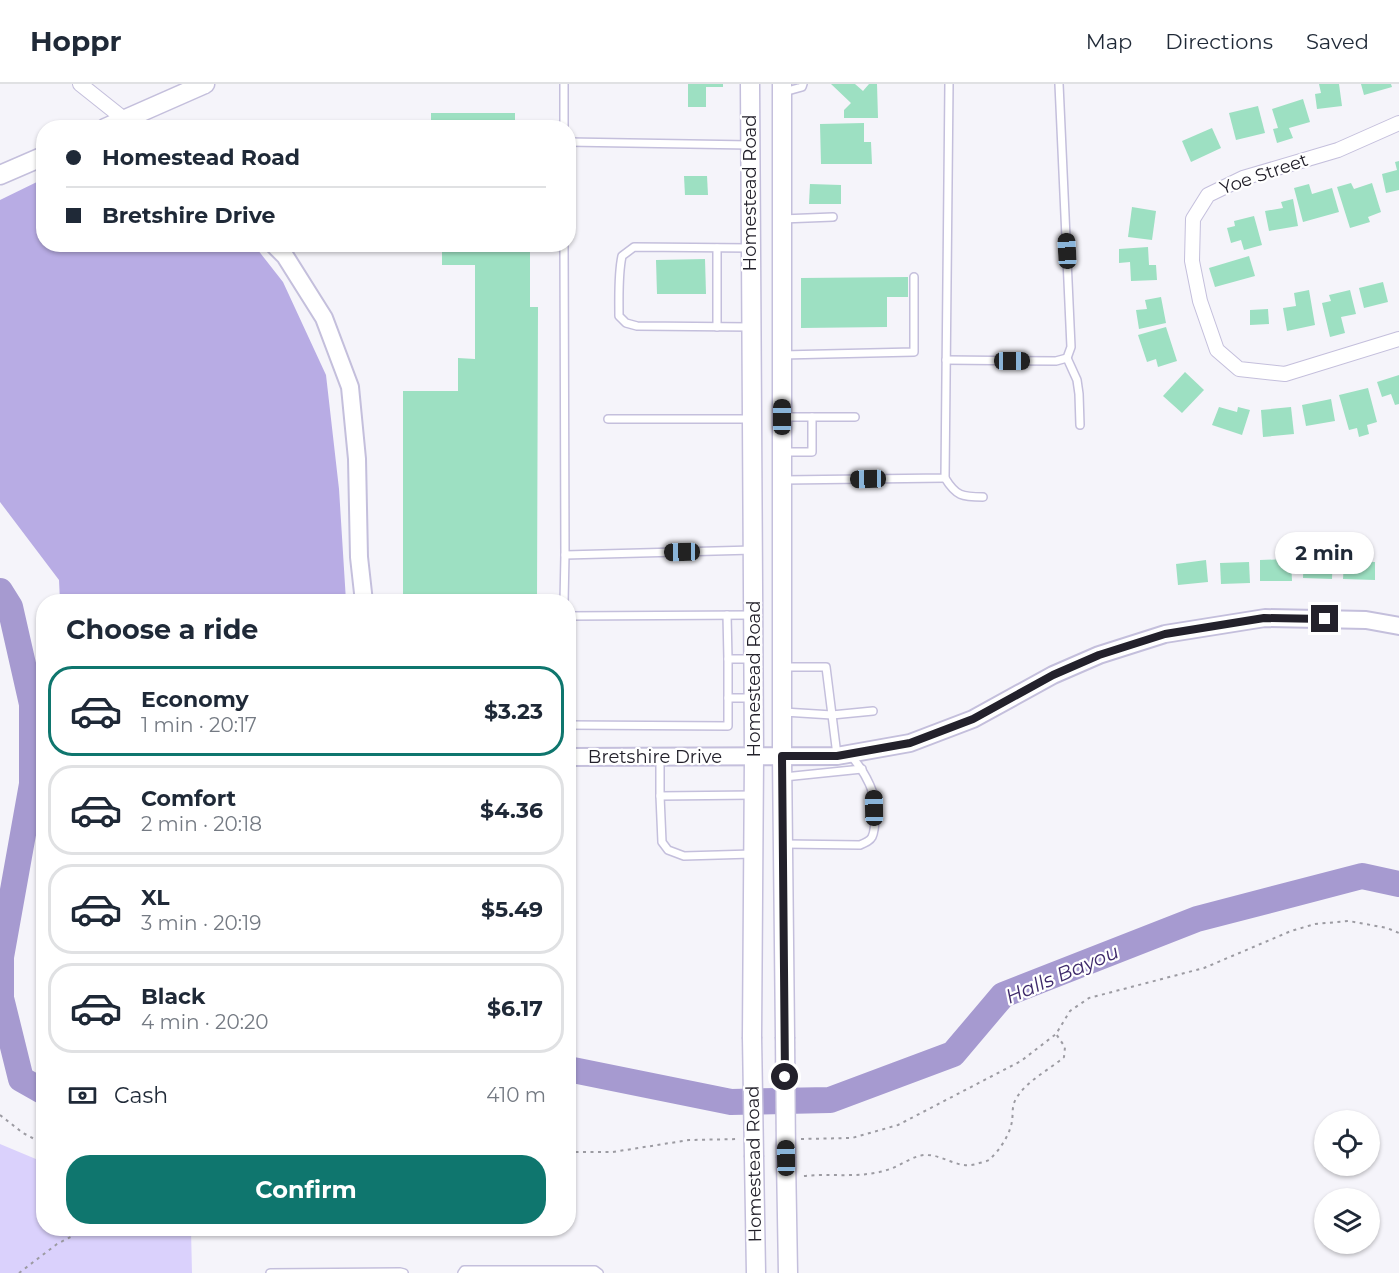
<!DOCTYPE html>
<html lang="en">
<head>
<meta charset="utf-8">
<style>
	body { margin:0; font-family:Montserrat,sans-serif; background:#f2f2f3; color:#1f2937; height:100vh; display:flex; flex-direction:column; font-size:22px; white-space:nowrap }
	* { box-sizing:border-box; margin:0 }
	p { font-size:20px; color:#747a83 }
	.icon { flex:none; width:33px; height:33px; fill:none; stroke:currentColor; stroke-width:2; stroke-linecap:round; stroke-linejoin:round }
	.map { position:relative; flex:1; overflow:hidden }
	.drawer { position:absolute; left:36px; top:510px; width:540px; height:642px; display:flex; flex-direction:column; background:#fff; border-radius:24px; box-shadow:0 2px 4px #0004 }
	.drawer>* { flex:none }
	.top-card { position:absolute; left:36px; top:36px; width:540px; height:132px; border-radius:24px; box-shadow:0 2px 4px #0004; display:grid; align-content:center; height:132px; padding:0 30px; background:#fff }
	.fabs { position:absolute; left:1314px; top:1026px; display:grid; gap:12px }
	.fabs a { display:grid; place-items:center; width:66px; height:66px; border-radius:50%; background:#fff; box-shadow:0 2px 4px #0004; font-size:30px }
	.end { position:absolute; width:27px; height:27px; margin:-14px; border:8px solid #23212b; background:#fff; box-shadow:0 0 0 3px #fff }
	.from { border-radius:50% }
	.bubble { position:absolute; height:42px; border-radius:21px; background:#fff; box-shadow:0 2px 4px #0004; font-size:20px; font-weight:700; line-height:42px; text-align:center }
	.car { position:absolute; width:18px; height:36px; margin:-18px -9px; border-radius:8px; box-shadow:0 0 4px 2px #0007; background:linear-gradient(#222 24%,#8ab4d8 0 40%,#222 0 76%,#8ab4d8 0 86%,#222 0) }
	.top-card b { display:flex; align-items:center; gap:21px; height:57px; font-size:22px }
	.top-card b+b { border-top:2px solid #e0e1e3 }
	.top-card i { width:15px; height:15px; background:#1f2937 }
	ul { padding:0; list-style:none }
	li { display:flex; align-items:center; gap:18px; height:90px; margin:0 12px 9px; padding:0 18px; border:3px solid #e0e1e3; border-radius:24px }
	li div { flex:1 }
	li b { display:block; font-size:22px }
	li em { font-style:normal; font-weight:700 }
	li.current { border-color:#0f766e }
	li>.icon { width:54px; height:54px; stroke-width:1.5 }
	h2 { padding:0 30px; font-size:27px; line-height:72px }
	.pay { display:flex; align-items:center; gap:15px; height:66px; padding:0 30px; font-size:22px }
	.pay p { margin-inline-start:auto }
	.cta { display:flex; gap:12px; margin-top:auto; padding:12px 30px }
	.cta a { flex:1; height:69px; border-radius:24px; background:#0f766e; color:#fff; font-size:24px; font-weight:700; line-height:69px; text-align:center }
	header { display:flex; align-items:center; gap:36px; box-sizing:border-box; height:84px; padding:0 30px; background:#fff; border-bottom:2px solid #e0e1e3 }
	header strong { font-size:28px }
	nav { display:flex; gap:33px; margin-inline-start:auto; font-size:21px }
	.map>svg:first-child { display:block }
	.green { fill:#dad1fc }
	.forest { fill:#b8ace4 }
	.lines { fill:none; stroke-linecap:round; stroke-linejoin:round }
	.stream { stroke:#7f769e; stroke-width:4.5 }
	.river { stroke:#a69ad0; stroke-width:26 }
	.building { fill:#9de0c2 }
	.service-casing { stroke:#c4bfdc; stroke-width:10 }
	.minor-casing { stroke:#c4bfdc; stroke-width:16 }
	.tertiary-casing { stroke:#c4bfdc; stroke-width:20 }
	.secondary-casing { stroke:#c4bfdc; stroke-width:21 }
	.path { stroke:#9c9ba2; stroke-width:2; stroke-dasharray:3 4.5; stroke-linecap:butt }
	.service { stroke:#fff; stroke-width:7 }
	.minor { stroke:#fff; stroke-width:14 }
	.tertiary { stroke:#fff; stroke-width:16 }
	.secondary { stroke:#fff; stroke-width:18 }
	.secondary-bridge-casing { stroke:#c4bfdc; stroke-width:21; stroke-linecap:butt }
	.secondary-bridge { stroke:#fff; stroke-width:18 }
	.route { stroke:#23212b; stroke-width:8 }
	.labels { text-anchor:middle; stroke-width:4.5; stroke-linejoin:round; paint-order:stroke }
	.street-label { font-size:18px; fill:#23212b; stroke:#fff }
	.water-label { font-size:20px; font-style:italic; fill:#3f2a6b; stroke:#fff }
</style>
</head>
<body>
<header>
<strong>Hoppr</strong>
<nav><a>Map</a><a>Directions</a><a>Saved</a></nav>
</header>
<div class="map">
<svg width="1399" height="1189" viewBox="0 0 1399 1189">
	<rect width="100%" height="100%" fill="#f5f4fa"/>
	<polygon class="green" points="0,1060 43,1078 44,1144 191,1145 192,1189 0,1189"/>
	<polygon class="forest" points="43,95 44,160 254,161 283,198 326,291 339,405 346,517 60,517 59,496 0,418 0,116"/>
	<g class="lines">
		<polyline class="stream" points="0,885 1,885"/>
		<g class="river">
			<polyline points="0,507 10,523 32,620 32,700 1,873 1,914 21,995 44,1008"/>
			<polyline points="568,985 731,1018 830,1016 953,970 1003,911 1197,835 1362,792 1399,800"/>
		</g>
	</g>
	<g class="building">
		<polygon points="688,0 723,0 723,3 706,3 706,23 688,23"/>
		<polygon points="831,0 855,0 863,7 869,0 877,0 878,34 844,34 844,26 851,19"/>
		<polygon points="1319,0 1339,0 1342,22 1317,25 1315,10 1321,9"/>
		<polygon points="1361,0 1391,0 1392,3 1364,11"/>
		<polygon points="1303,15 1310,38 1289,44 1293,54 1277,59 1273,45 1278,44 1272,25"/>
		<polygon points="1258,22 1265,49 1236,56 1229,29"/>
		<rect x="431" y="29" width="84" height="15"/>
		<polygon points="864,39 864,58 871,58 872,80 821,80 820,40"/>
		<polygon points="1212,44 1221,64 1191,78 1182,57"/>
		<polygon points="1399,77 1399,106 1386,109 1382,90 1397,86 1395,78"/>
		<polygon points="684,92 707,92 708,111 685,111"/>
		<polygon points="1351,99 1354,105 1372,99 1381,128 1368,133 1370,138 1350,144 1337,103"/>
		<polygon points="810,100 841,101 841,120 809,120"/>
		<polygon points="1309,100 1312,110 1332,104 1339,128 1303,138 1294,104"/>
		<polygon points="1293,115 1298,142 1269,147 1265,127 1283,124 1281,118"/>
		<polygon points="1132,123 1156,127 1152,156 1128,153"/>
		<polygon points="1254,132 1262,161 1244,166 1241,156 1231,159 1227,144 1235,142 1234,137"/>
		<polygon points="442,160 530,160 530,223 538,223 537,518 403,518 403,307 458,307 458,274 475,275 475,181 442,181"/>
		<polygon points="1148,163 1149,181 1156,181 1157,196 1131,197 1130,178 1119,179 1119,165"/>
		<polygon points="1249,172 1255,192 1215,203 1209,184"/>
		<polygon points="705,175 706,210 657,210 656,176"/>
		<polygon points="908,193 908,213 887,213 887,243 801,244 801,194"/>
		<polygon points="1383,198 1388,218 1364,224 1359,204"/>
		<polygon points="1309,206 1315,241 1287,247 1283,224 1296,222 1294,209"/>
		<polygon points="1350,206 1356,230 1341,233 1345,249 1330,253 1322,219 1331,217 1329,211"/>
		<polygon points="1161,213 1166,239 1139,245 1136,226 1147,225 1145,216"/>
		<polygon points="1268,225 1269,240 1250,241 1250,226"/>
		<polygon points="1166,243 1177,277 1158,283 1156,275 1147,278 1138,251"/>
		<polygon points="1185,288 1204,306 1182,329 1163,312"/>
		<polygon points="1399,291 1399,320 1395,321 1391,310 1382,313 1377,298"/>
		<polygon points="1368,304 1377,338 1367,341 1369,350 1359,353 1357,344 1349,346 1339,311"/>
		<polygon points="1331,315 1335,337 1306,342 1302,321"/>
		<polygon points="1219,323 1237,328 1238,323 1250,326 1242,351 1212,341"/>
		<polygon points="1291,323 1294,350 1263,353 1261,326"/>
		<polygon points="1304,469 1333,469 1332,495 1303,494"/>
		<polygon points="1291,475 1292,497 1260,497 1260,476"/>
		<polygon points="1206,476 1208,498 1178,501 1176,480"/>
		<polygon points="1344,477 1375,478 1375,496 1343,495"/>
		<polygon points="1249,478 1250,499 1221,500 1220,479"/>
	</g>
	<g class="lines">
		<g class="service-casing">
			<g id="service">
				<polyline points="564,0 564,44"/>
				<polyline points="784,8 802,3 803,0"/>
				<polyline points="568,58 750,61"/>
				<polyline points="782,135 833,133"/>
				<polyline points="564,160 565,471 753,466"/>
				<polyline points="717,164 717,243"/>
				<path d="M751,164L634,163L622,172C618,191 619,212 619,232L626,239L637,242L751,243"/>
				<polyline points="782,271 914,268 914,193"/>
				<polyline points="1067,274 1077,296 1079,310 1080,341"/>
				<polyline points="946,276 1056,277 1067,274 1071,263 1059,0"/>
				<polyline points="782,333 855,333"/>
				<polyline points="608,335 752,335"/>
				<polyline points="782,368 812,368 812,333"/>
				<path d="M945,394C956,412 962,413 983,413"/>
				<polyline points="784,396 945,394 949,0"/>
				<polyline points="564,518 565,471"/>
				<polyline points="727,531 728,575 751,575"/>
				<polyline points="568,532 751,531"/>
				<polyline points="728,575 728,614 751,614"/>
				<polyline points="784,583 826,583 837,671"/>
				<polyline points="784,628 832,631 873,627"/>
				<polyline points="568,641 728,642 728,614"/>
				<polyline points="660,673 660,712 754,711"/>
				<polyline points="784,693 862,685"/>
				<polyline points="660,712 662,758 668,766 684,772 752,770"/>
				<path d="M785,760L860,761C865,759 870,757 872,753C876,745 876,717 873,709C868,695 861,683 851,672"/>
				<polyline points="270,1189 400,1188 404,1189"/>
				<polyline points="462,1189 464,1186 595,1186 599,1189"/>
			</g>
		</g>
		<g class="minor-casing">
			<g id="minor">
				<polyline points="80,0 124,35"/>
				<polyline points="1399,39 1338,66 1243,94 1208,111 1193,135 1192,177 1200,217 1217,266 1239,285 1285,290 1399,255"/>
			</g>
		</g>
		<g class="tertiary-casing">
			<g id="tertiary">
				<polyline points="273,160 285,172 324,234 350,303 357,375 359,473 364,518"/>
				<polyline points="568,673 837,672 910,659 973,635 1053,591 1099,571 1165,550 1265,534 1366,536 1399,542"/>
			</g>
		</g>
		<g class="secondary-casing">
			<g id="secondary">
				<polyline points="750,0 754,672 752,953"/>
				<polyline points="782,0 782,672 785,953"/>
				<polyline points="105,44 205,0"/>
				<polyline points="0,91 44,72"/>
				<polyline points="754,1073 756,1189"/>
				<polyline points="786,1074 788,1189"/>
			</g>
		</g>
		<g class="path">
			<polyline points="0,1031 23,1049 44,1060"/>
			<polyline points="801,1055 852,1054 898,1041 1021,977 1056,950 1070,927 1089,914 1204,884 1291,847 1315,840 1349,837 1387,844 1399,849"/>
			<polyline points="568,1068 613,1068 689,1056 739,1055"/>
			<path d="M804,1092C832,1089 862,1095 890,1085C902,1081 915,1070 928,1071C945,1072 958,1085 976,1080C980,1079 985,1078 989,1076C999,1067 1010,1051 1012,1037C1013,1032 1012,1025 1014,1019C1022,999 1048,987 1064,973L1065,963L1056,950"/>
			<polyline points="19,1189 57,1160 88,1144"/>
		</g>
		<use href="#service" class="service"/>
		<use href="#minor" class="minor"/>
		<use href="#tertiary" class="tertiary"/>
		<use href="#secondary" class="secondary"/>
		<g class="secondary-bridge-casing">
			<g id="secondary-bridge">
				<polyline points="752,953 754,1073"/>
				<polyline points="785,953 786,1074"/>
			</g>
		</g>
		<use href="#secondary-bridge" class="secondary-bridge"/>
	</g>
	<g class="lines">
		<polyline class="route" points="785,993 782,672 837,672 910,659 973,635 1053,591 1099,571 1165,550 1264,534 1325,535"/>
	</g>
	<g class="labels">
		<g class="street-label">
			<text transform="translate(1264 90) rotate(-19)" y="6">Yoe Street</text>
			<text transform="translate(750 109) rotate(-90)" y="6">Homestead Road</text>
			<text transform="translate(754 595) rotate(-90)" y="6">Homestead Road</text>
			<text x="655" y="679">Bretshire Drive</text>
			<text transform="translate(754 1080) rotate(-91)" y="6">Homestead Road</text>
		</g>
		<g class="water-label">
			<text transform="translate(1062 890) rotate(-23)" y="7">Halls Bayou</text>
		</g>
	</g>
</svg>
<div class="fabs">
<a><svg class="icon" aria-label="locate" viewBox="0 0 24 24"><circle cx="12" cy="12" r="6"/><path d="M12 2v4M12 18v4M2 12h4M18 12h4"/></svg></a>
<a><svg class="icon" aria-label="layers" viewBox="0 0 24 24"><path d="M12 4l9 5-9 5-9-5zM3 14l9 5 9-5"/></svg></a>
</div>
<i class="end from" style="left:785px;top:993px"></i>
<i class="end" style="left:1325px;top:535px"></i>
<div class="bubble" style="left:1275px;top:448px;width:99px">2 min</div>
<i class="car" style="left:1067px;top:167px;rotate:357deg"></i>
<i class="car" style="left:1012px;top:277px;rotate:90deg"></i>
<i class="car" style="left:782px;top:333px;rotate:0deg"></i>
<i class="car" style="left:868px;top:395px;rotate:269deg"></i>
<i class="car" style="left:682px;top:468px;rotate:269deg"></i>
<i class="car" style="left:874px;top:724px;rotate:359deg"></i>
<i class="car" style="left:786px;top:1074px;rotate:359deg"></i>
<div class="top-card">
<b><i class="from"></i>Homestead Road</b>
<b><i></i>Bretshire Drive</b>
</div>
<section class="drawer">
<h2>Choose a ride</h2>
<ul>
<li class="current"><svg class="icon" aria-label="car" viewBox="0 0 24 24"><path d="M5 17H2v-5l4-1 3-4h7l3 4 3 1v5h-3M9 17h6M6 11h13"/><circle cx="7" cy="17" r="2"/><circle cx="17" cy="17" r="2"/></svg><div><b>Economy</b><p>1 min · 20:17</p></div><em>$3.23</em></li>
<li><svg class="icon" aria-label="car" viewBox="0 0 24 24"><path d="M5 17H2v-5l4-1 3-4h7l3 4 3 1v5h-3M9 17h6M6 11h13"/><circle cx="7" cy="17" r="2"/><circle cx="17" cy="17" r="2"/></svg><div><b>Comfort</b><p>2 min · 20:18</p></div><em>$4.36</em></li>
<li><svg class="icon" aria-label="car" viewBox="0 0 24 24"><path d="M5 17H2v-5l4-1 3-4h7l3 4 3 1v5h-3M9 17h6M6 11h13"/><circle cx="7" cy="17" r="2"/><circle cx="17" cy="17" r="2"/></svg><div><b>XL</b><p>3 min · 20:19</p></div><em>$5.49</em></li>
<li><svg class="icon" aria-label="car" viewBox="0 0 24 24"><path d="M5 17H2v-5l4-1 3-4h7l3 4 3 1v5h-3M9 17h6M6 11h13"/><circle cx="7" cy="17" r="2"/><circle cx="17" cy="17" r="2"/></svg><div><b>Black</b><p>4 min · 20:20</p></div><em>$6.17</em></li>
</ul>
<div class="pay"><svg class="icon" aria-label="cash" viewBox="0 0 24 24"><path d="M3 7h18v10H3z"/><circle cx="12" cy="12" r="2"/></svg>Cash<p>410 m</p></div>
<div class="cta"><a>Confirm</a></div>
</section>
</div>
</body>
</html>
